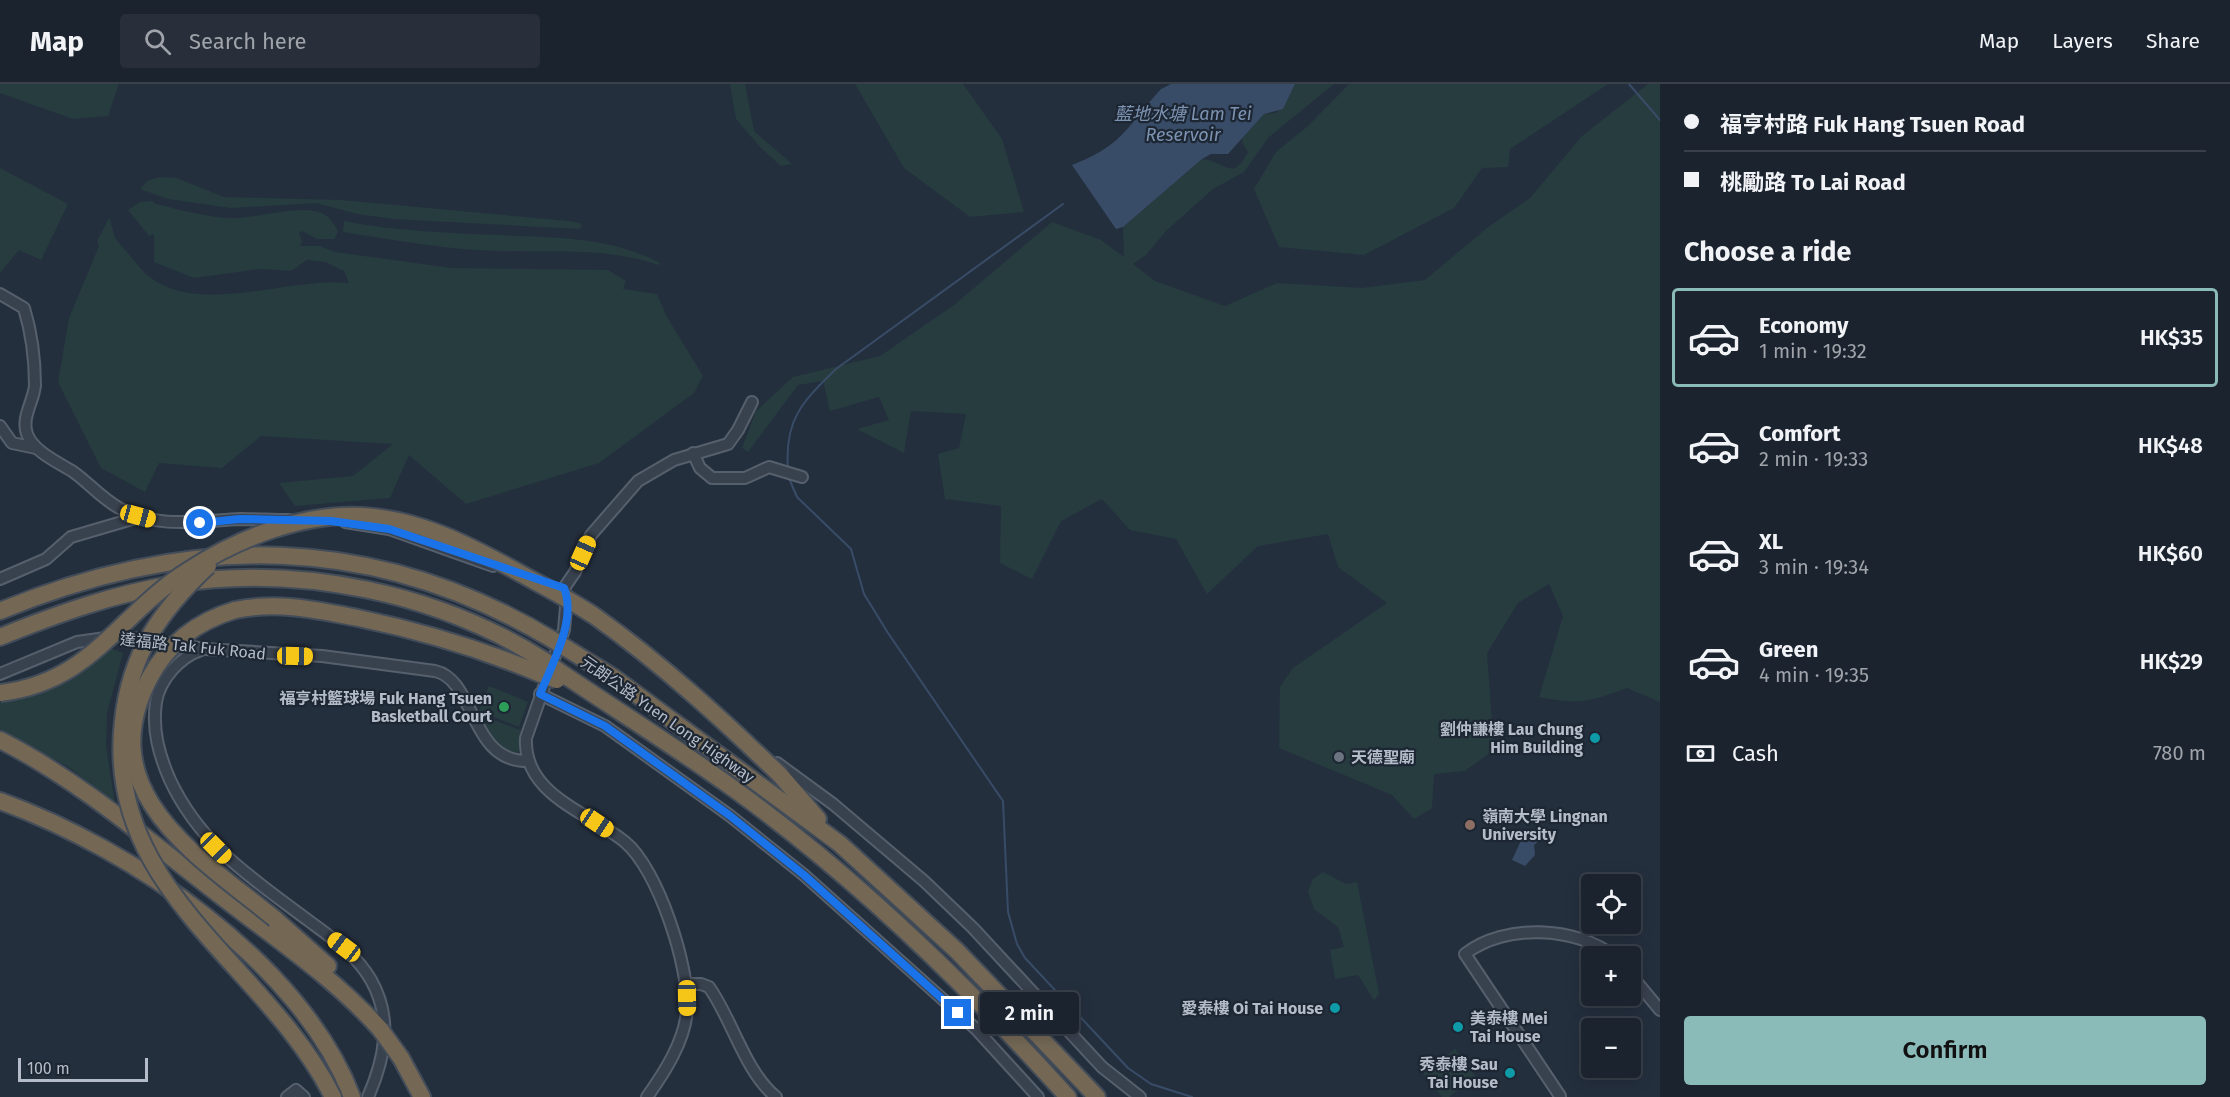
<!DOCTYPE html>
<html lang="en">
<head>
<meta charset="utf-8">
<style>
	body { margin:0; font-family:"Fira Sans","Noto Sans TC",sans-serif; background:#282f3a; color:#f1f3f6; height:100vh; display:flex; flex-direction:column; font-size:22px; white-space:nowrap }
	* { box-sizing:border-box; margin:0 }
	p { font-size:20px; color:#a0a4aa }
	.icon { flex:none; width:33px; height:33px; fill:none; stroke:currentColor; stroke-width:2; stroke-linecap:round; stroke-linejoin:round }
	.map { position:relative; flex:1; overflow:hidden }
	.sheet { display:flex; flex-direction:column; background:#1b232e; width:570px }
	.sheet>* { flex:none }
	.banner { display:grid; align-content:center; height:132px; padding:0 24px; background:#1b232e }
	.fabs { position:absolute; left:1581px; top:790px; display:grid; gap:12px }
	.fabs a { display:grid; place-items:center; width:60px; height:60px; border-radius:6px; background:#1b232e; box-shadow:0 3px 15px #0003,0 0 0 2px #39404a; font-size:30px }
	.scale { position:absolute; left:18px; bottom:15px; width:130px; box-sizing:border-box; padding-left:6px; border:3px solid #b4bcc9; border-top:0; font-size:16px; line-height:21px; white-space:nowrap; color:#b4bcc9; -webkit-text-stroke:4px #1d2633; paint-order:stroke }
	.end { position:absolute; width:27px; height:27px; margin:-14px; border:8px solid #1a73e8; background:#fff; box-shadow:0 0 0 3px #fff }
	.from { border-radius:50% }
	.bubble { position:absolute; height:42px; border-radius:6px; background:#1b232e; box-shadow:0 3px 15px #0003,0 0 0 2px #39404a; font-size:20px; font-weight:600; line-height:42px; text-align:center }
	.car { position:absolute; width:18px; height:36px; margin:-18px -9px; border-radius:8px; box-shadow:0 0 4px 2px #0007; background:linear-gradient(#f5c518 24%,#345 0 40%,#f5c518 0 76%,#345 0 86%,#f5c518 0) }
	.banner b { display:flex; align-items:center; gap:21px; height:57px; font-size:22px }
	.banner b+b { border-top:2px solid #39404a }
	.banner i { width:15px; height:15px; background:#f1f3f6 }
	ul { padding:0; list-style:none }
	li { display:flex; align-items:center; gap:18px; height:99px; margin:0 12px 9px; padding:0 12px; border:3px solid transparent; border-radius:6px }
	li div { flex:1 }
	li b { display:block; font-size:22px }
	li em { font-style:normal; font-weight:600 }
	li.selected { border-color:#8bbbb9 }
	li>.icon { width:54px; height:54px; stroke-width:1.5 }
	h2 { padding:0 24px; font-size:27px; line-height:72px }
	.pay { display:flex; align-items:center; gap:15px; height:66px; padding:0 24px; font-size:22px }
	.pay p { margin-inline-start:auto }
	.primary-button { display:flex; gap:12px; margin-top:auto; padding:12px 24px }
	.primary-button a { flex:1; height:69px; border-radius:6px; background:#8bbbb9; color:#111; font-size:24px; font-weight:600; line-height:69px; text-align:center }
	header { display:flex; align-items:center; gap:36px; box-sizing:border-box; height:84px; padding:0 30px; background:#1b232e; border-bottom:2px solid #39404a }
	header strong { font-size:28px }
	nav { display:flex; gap:33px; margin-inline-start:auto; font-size:21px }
	.search { width:420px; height:54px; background:#282f3a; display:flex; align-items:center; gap:15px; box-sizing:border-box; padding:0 21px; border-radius:6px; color:#a0a4aa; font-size:22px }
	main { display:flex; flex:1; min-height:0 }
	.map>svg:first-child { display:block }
	.green { fill:#263c3f }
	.water { fill:#394c67 }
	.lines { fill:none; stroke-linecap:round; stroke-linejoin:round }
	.stream { stroke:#394c67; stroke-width:2 }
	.minor-casing { stroke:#565f6c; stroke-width:14 }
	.highway-casing { stroke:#434c59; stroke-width:20 }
	.minor { stroke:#38414e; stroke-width:10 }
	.highway { stroke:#746855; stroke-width:16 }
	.highway-bridge-casing { stroke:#434c59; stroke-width:20; stroke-linecap:butt }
	.highway-bridge { stroke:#746855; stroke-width:16 }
	.route { stroke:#1a73e8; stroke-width:8 }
	.leisure-dot { fill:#2e9e5b; stroke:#1d2633; stroke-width:2 }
	.culture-dot { fill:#0f9aa8; stroke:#1d2633; stroke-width:2 }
	.worship-dot { fill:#6b7280; stroke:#1d2633; stroke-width:2 }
	.education-dot { fill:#8d6e63; stroke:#1d2633; stroke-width:2 }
	.labels { text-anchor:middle; stroke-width:4.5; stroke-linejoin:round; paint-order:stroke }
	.street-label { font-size:16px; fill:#b4bcc9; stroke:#1d2633 }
	.poi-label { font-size:16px; font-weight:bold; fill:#b4bcc9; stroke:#1d2633; text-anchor:end }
	.water-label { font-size:18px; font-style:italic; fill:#7c92b1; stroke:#1d2633 }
</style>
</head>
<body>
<header>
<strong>Map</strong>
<div class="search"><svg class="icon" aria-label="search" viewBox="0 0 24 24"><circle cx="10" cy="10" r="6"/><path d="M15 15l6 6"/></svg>Search here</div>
<nav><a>Map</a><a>Layers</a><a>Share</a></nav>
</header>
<main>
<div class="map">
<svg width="1660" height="1013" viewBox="0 0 1660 1013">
	<rect width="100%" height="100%" fill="#242f3e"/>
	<g class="green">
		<polygon points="0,0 119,0 108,32 73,35 0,9"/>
		<polygon points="730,0 745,0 754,47 792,80 781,82 759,62 736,35"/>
		<polygon points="855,0 963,0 1002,55 1024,128 970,133 904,84"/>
		<path d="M1295,0H1334L1268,54L1244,88L1213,105L1166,147L1146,171L1133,180L1155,197L1225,222L1277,199L1362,204L1425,196L1487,144L1530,114L1582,52L1648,0H1660V618L1627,604C1587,618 1582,621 1539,613L1563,532L1549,500L1518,519L1487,569L1494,666L1465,687L1434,690L1432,724L1414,735L1392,711L1279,664L1280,603L1293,584L1387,519L1338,483L1328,450L1258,462L1207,510L1176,455L1130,446L1102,415L1061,437L1032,495L1000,479L1001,422L945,415L938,370L959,364L966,330L911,327L904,369L857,345L889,336L879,313L830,327L823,297L798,301L748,368L742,364L756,327L793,293L880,272L954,221L1052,138L1101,156L1124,173L1123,143L1202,75C1226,77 1232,99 1248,68L1242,58L1243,53L1264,30L1276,29L1288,15Z"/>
		<polygon points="1349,0 1608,0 1510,65 1508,83 1482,84 1454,124 1364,171 1279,163 1254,105 1276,68 1308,42"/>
		<polygon points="0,84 68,120 41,176 19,166 0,189"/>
		<polygon points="160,93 177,94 224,113 341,116 569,137 580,139 582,143 579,145 394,135 357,130 316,119 231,124 168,115 140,105 147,97"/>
		<path d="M152,117L156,120C181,126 209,134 235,134C259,134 302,119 324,130C331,134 335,141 338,148L334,155H317L302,147L299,149L302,157L300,162H320L335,168L452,184L608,186L626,197L623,205L657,210L667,233L703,292L694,309L599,379L466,420L409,371L390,414L295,422L279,399L353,392L393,360L261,352L222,384L159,379L145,408L101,384L58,298L69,234L99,162L97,157L109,134C113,142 112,147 116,155C118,158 142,186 145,189C195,235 289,192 349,199L344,187L325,178L307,176L291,187L260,185L194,194L154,178V150L149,152L128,126L140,118Z"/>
		<path d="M344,137C395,147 448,149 499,151C556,154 609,152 660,179L659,181C601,161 538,170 476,166C432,163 387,155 343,148Z"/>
		<polygon points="110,564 123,569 107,629 106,662 115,719 70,684 0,645 0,616 95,576"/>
		<polygon points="489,602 528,618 519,643 479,627"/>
		<path d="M480,631L523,647L518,670C495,662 491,653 480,631Z"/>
		<polygon points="1323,788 1346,800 1357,798 1379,910 1374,916 1358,891 1335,895 1330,866 1344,863 1338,843 1314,825 1308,807 1313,795"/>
		<polygon points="1455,965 1476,993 1449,1013 1442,1013 1423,989"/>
	</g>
	<g class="water">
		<path d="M1171,0H1295L1283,25L1264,30L1228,70H1211L1202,75L1123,143L1116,145L1072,81C1124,61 1126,43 1161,5Z"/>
		<polygon points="1525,748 1538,753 1539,757 1534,761 1535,771 1525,782 1512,776"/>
	</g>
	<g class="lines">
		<g class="stream">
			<polyline points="1629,0 1660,36"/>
			<path d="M788,386C784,336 802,318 836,285L1063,120"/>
			<polyline points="788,392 797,413 851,465 864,510 888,549 1003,717 1008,828 1017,860 1025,874 1128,984 1151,1000 1192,1013"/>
		</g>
		<g class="minor-casing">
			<g id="minor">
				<path d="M0,210L24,224C31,247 35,277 35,301C34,317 21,333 27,350C33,367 57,378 72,387C88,398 101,414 119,424C157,445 198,437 240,435C256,435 273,436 290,436"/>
				<polyline points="0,342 12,359 36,364"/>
				<polyline points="693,369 700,384 712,394 745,394 769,383 802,393"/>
				<polyline points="345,438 389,445 493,482"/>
				<polyline points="0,495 46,475 71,453 139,433"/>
				<polyline points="564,504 575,488 591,451 638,397 674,376 728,360 738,346 752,318"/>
				<path d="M567,511L564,546L526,654C523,711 588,728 625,758C658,785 690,884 687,926C685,957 664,989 647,1013"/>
				<path d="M201,566C180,573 160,595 156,618C152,646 159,671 170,696C201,762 253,795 309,837C332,854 356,870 371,896C393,935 385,974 368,1013"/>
				<path d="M0,590L77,558L120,552L205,565L322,572L435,587C476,596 469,677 527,677"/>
				<polyline points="540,610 605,642 729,731 804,791 976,945 1038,1013"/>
				<polyline points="777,679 833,720 924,797 973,844 1102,983 1140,1013"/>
				<polyline points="1630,890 1660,926"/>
				<path d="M687,900H701L709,903C732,935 745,988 776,1013"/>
				<path d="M1560,1012L1465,870C1505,839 1576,842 1615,873"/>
				<polyline points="287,1013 296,1006 304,1013"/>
			</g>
		</g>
		<g class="highway-casing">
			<g id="highway">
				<path d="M235,526C277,517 317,526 358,534C421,547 481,565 541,590"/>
				<path d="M0,527C191,449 373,448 553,556"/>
				<path d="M0,553C57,530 113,510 174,500C300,480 438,509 545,577"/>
				<polyline points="566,564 613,593 840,760 957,867 1097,1013"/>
				<path d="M560,588C618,627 677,664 734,705C856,793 967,901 1068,1013"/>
				<path d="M0,656C83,698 156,763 230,819C282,859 336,896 380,945"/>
				<polyline points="781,692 818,735"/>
				<path d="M0,717C130,764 301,878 352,1013"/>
				<polyline points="275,835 328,882"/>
				<polyline points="401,974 422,1013"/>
			</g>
		</g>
		<use href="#minor" class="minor"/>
		<use href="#highway" class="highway"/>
		<g class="highway-bridge-casing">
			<g id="highway-bridge">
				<path d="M208,482C160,527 130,570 123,637C103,807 267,880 333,1013"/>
				<path d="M235,526C198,537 167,560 149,595C90,710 201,774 275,835"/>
				<polyline points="553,556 566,564"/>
				<polyline points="545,577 560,588"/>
				<polyline points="541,590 557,596"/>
				<path d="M0,609C93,598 118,530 189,486C239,454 302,429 362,432C419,435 467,460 516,487C543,502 571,516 596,533C662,580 722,635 781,692"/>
				<polyline points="380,945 401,974"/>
			</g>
		</g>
		<use href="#highway-bridge" class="highway-bridge"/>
	</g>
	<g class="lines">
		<path class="route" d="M200,439L240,435L331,437L389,445L564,504C577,536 552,580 540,610L605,642L729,731L804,791L958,929"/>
	</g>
	<circle class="leisure-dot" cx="504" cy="623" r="6"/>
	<g class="culture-dot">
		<circle cx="1595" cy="654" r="6"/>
		<circle cx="1335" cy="924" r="6"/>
		<circle cx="1458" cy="943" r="6"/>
		<circle cx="1510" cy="989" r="6"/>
	</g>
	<circle class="worship-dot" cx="1339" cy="673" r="6"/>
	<circle class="education-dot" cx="1470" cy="741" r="6"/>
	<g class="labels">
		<g class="street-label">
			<text transform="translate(193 562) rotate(6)" y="6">達福路 Tak Fuk Road</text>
			<text transform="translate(668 635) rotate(35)" y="6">元朗公路 Yuen Long Highway</text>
		</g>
		<g class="poi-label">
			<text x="492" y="620">福亨村籃球場 Fuk Hang Tsuen<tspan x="492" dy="18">Basketball Court</tspan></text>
			<text x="1583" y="651">劉仲謙樓 Lau Chung<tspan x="1583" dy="18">Him Building</tspan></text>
			<text x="1351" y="679" text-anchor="start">天德聖廟</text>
			<text x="1482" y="738" text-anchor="start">嶺南大學 Lingnan<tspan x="1482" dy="18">University</tspan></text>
			<text x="1323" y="930">愛泰樓 Oi Tai House</text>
			<text x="1470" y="940" text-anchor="start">美泰樓 Mei<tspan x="1470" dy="18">Tai House</tspan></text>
			<text x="1498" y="986">秀泰樓 Sau<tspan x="1498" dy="18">Tai House</tspan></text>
		</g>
		<g class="water-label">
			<text x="1183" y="36">藍地水塘 Lam Tei<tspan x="1183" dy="21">Reservoir</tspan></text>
		</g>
	</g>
</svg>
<div class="fabs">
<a><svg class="icon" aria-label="locate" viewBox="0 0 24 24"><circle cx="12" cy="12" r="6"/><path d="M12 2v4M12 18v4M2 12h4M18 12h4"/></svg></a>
<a>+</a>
<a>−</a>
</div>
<div class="scale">100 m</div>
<i class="end from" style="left:200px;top:439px"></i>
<i class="end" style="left:958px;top:929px"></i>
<div class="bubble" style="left:980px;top:908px;width:99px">2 min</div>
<i class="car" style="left:138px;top:432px;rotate:105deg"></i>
<i class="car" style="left:583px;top:469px;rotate:24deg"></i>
<i class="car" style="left:295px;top:572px;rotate:91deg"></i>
<i class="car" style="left:597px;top:739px;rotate:124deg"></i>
<i class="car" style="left:216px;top:764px;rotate:135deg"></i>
<i class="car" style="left:344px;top:863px;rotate:307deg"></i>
<i class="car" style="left:687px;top:914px;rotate:179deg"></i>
</div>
<section class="sheet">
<div class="banner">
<b><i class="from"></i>福亨村路 Fuk Hang Tsuen Road</b>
<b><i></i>桃勵路 To Lai Road</b>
</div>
<h2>Choose a ride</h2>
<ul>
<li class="selected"><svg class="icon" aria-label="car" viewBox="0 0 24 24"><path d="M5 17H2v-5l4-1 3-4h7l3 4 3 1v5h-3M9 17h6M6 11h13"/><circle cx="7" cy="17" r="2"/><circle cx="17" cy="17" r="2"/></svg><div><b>Economy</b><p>1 min · 19:32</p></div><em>HK$35</em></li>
<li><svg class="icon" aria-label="car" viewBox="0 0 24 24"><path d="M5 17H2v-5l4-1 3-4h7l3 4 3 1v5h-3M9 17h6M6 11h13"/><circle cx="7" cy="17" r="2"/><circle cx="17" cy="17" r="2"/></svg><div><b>Comfort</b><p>2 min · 19:33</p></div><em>HK$48</em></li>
<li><svg class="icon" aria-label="car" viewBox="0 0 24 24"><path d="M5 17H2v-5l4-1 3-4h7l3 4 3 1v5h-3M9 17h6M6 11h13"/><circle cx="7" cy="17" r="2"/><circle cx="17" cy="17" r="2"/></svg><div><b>XL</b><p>3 min · 19:34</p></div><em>HK$60</em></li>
<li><svg class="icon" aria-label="car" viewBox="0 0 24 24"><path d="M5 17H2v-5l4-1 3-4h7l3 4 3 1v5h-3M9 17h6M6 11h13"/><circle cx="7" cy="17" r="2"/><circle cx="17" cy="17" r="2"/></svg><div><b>Green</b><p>4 min · 19:35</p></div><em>HK$29</em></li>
</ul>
<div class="pay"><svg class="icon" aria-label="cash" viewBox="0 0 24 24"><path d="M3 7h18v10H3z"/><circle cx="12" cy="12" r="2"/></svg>Cash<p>780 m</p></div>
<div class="primary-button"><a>Confirm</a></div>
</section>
</main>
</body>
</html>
